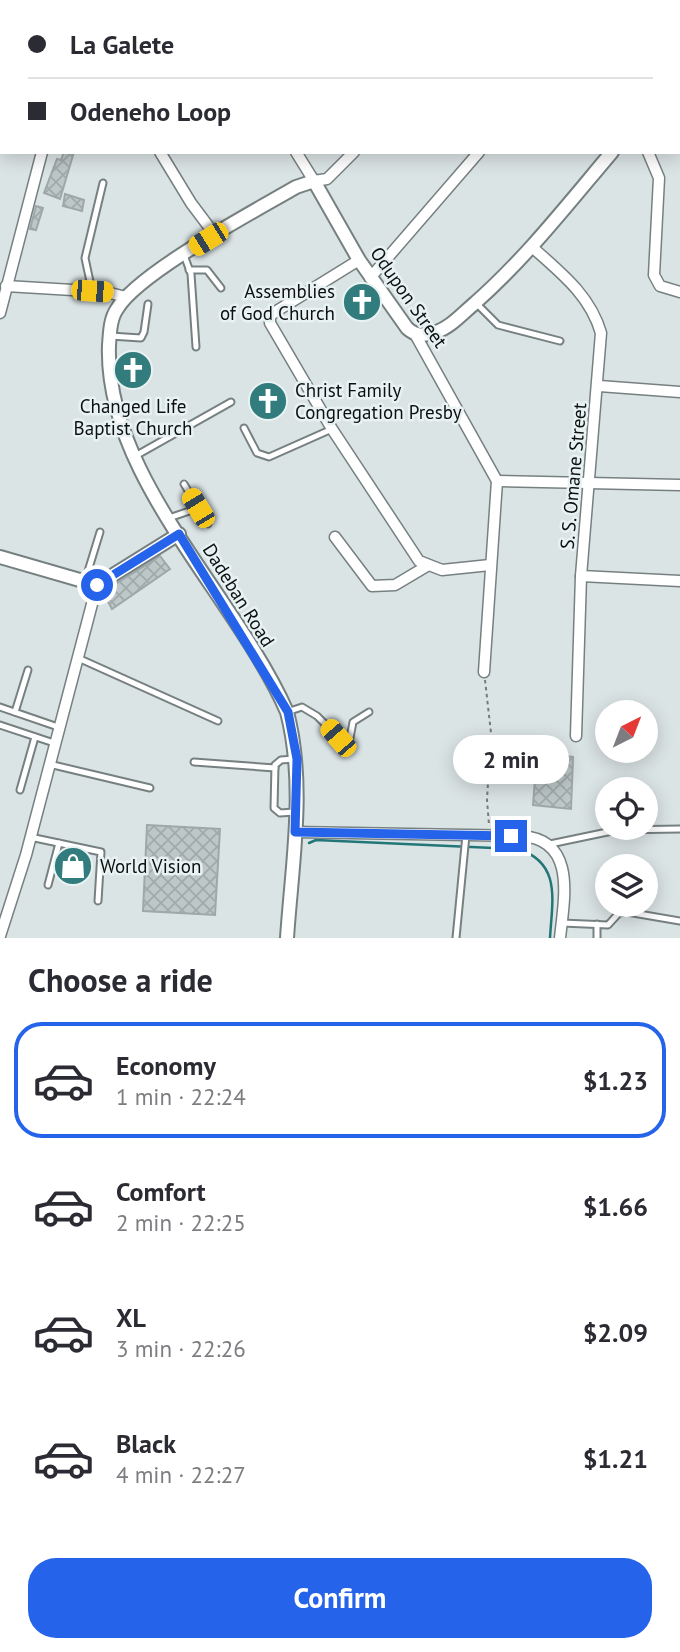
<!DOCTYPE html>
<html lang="en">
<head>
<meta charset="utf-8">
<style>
	body { margin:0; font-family:"PT Sans",sans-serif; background:#f2f2f3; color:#2b2b33; height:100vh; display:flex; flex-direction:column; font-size:26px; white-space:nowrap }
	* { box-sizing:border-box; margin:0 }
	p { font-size:23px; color:#7c7c81 }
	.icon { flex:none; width:38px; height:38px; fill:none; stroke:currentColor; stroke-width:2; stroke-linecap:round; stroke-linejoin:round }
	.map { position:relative; height:938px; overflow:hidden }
	.sheet { display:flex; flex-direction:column; background:#fff; flex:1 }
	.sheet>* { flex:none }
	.top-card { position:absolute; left:0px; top:0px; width:681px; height:154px; box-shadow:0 4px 18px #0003; display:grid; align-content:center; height:154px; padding:0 28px; background:#fff }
	.needle { width:46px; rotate:42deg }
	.controls { position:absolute; left:595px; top:700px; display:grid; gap:14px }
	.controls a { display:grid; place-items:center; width:63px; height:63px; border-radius:50%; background:#fff; box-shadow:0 4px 18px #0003; font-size:35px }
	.end { position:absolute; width:32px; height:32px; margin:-16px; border:9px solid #2563eb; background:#fff; box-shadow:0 0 0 4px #fff }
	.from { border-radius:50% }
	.bubble { position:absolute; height:49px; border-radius:24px; background:#fff; box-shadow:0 4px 18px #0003; font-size:23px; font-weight:600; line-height:49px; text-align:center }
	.car { position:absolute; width:21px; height:42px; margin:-21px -10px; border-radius:9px; box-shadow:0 0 5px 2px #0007; background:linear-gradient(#f5c518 24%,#345 0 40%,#f5c518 0 76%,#345 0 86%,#f5c518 0) }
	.top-card b { display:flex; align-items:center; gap:24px; height:66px; font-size:26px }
	.top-card b+b { border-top:2px solid #e1e1e2 }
	.top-card i { width:18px; height:18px; background:#2b2b33 }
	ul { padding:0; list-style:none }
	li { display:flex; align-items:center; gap:21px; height:116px; margin:0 14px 10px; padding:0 14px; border:4px solid transparent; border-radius:28px }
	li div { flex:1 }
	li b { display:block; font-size:26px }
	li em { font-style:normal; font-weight:600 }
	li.selected { border-color:#2563eb }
	li>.icon { width:63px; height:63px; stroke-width:1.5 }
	h2 { padding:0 28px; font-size:32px; line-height:84px }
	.cta { display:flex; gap:14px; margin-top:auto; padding:14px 28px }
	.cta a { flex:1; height:80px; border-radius:28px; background:#2563eb; color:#fff; font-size:28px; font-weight:600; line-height:80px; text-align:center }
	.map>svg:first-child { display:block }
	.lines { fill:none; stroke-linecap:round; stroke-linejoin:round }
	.stream { stroke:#237678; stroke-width:2.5 }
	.building { fill:url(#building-cross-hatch); stroke:#9fa8a8; stroke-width:2 }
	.service-casing { stroke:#778080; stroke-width:9 }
	.minor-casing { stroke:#778080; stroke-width:13 }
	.tertiary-casing { stroke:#778080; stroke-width:16 }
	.path { stroke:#757b7b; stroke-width:2; stroke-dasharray:3.5 3.5; stroke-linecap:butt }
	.service { stroke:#fff; stroke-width:5 }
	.minor { stroke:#fff; stroke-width:10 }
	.tertiary { stroke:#fff; stroke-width:12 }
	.route { stroke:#2563eb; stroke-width:9 }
	.labels { text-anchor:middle; stroke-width:5; stroke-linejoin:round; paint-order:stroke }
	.poi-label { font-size:19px; fill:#0d1010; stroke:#e8f2f2; text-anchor:start }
	.street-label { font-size:19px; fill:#0d1010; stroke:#e8f2f2 }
</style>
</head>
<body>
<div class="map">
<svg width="680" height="938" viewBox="0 0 680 938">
	<defs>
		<pattern id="building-cross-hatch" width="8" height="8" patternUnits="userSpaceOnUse" patternTransform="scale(1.75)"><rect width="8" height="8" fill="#bdc7c7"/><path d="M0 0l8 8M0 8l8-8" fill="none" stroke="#a1aaaa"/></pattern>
	</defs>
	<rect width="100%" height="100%" fill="#dbe4e5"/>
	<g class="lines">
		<path class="stream" d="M309,843L316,840L518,849C562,863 552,901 550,938"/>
	</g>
	<g class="building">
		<polygon points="64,152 74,152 60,199 44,193 57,159 61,160"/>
		<polygon points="65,194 84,200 82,211 63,206"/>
		<polygon points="36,206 43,208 36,230 30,229"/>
		<polygon points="160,556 170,569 112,609 103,592"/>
		<polygon points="537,753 573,757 571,809 533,805"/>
		<polygon points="147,825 220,829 215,915 143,911"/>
	</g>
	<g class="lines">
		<g class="service-casing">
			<g id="service">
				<polyline points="0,89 2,90"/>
				<polyline points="184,255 191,274 196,347"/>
				<polyline points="189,270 207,270 221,288"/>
				<polyline points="92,291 85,258 103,183"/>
				<polyline points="476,303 498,325 560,341"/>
				<polyline points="110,336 141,338 144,332 148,304"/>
				<polyline points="244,428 257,453 269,457 332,429"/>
				<polyline points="137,455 231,402"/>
				<polyline points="184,484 208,524"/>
				<polyline points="169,518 198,508"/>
				<polyline points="85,581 100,532"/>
				<polyline points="78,658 218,721"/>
				<polyline points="0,707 58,727"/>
				<polyline points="15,712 28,670"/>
				<polyline points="287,712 302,707 317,716 343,742 350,738 353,722 369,712"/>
				<polyline points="0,725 54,743"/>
				<polyline points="194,762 275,768"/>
				<polyline points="49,764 150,788"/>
				<polyline points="20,790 35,737"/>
				<polyline points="294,812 280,813 274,808 275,765 281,760 294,759"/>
				<polyline points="30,837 101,852 98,901"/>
				<polyline points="550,844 617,830 680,829"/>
				<polyline points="48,885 59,843"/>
				<polyline points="562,923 608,925 619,913 627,912 680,921"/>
				<polyline points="456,938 466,835"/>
				<polyline points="597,938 597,924"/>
			</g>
		</g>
		<g class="minor-casing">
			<g id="minor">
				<polyline points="567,0 569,2"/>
				<polyline points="77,2 77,0"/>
				<polyline points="223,2 225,0"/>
				<polyline points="351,2 353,0"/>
				<polyline points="481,2 482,0"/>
				<polyline points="160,152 191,203 215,235"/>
				<polyline points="296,152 314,181 327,179 354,152"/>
				<polyline points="648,152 659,178 654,275 660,286 680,292"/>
				<path d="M532,247C561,273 590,295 601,333L581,576L576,736"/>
				<polyline points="359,260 275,312 270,316 270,323 332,429 419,561 442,570 490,565"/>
				<polyline points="370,278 479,152"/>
				<polyline points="6,286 106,292 126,297"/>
				<polyline points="0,313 42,152"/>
				<polyline points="415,334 497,481 484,672"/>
				<polyline points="599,386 680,392"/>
				<polyline points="497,481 680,485"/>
				<polyline points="335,537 372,586 395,585 427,566"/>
				<polyline points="581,576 680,581"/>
				<path d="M295,832L522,836C577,840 564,899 560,938"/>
				<polyline points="0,936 26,855 97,585"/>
			</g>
		</g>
		<g class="tertiary-casing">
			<g id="tertiary">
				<polyline points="0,16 2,9"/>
				<polyline points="679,73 680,72"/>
				<polyline points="0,557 97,585 179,534"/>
				<path d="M287,938C292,863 306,785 287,712C237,597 104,476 109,345C110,333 110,319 117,309C138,273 255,211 296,187L314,181L359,260L407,328C415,336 426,336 436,332C451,327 463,313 475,303C526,258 568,204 612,152"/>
			</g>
		</g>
		<polyline class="path" points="485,680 491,733 487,800 489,825"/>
		<use href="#service" class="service"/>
		<use href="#minor" class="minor"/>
		<use href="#tertiary" class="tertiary"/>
	</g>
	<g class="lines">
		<polyline class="route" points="97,585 179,534 288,712 297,759 295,832 511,836"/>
	</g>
	<defs>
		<g id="church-disc" transform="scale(2.0125)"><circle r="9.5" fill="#337c7e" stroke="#e8f2f2"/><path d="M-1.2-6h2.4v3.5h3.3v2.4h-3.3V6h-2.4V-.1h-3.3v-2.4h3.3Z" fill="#fff"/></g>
		<g id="shop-disc" transform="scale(2.0125)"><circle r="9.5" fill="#337c7e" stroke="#e8f2f2"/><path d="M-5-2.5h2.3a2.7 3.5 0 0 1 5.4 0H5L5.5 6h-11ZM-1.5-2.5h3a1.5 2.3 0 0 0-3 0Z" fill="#fff"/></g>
	</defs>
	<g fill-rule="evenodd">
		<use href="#church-disc" x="362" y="302"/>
		<use href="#church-disc" x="133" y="370"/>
		<use href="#church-disc" x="268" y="401"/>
		<use href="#shop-disc" x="73" y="866"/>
	</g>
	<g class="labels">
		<g class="poi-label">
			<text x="335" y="298" text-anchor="end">Assemblies<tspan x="335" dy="22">of God Church</tspan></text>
			<text x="295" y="397">Christ Family<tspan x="295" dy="22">Congregation Presby</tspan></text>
			<text x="133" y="413" text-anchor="middle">Changed Life<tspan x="133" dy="22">Baptist Church</tspan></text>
			<text x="100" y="873">World Vision</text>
		</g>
		<g class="street-label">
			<text transform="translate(409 297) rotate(55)" y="7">Odupon Street</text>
			<text transform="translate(573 476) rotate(-85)" y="7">S. S. Omane Street</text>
			<text transform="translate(239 595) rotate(58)" y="7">Dadeban Road</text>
		</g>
	</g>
</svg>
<div class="controls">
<a><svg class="needle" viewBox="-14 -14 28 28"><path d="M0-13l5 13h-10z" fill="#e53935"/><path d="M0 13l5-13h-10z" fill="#7c7c81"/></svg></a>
<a><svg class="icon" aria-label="locate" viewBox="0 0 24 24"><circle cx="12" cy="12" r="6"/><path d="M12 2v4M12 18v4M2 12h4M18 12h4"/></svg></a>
<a><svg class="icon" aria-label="layers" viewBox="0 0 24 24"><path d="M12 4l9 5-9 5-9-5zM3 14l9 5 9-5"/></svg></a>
</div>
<i class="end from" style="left:97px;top:585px"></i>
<i class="end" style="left:511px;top:836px"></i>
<div class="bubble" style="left:453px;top:735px;width:116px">2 min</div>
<i class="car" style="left:208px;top:239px;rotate:238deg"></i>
<i class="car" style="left:92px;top:291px;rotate:94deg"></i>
<i class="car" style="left:198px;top:508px;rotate:329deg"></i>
<i class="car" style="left:338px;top:738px;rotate:319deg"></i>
<div class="top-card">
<b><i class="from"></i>La Galete</b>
<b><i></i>Odeneho Loop</b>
</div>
</div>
<section class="sheet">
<h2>Choose a ride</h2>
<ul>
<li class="selected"><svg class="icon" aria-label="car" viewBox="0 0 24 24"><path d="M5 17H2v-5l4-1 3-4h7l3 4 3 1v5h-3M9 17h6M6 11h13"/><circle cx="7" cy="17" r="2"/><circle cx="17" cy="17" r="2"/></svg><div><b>Economy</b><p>1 min · 22:24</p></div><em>$1.23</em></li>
<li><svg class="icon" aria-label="car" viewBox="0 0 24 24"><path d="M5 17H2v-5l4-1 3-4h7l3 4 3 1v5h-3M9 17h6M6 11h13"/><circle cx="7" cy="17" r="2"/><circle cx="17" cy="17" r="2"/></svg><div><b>Comfort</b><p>2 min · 22:25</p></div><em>$1.66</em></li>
<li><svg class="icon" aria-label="car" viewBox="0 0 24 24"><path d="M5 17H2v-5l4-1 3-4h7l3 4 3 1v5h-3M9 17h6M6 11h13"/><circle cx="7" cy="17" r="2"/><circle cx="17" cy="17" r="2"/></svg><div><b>XL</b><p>3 min · 22:26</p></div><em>$2.09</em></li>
<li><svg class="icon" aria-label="car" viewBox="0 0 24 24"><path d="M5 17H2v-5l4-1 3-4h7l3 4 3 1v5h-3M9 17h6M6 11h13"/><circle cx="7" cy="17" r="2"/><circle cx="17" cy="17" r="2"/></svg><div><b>Black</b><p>4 min · 22:27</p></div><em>$1.21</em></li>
</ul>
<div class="cta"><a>Confirm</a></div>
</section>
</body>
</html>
